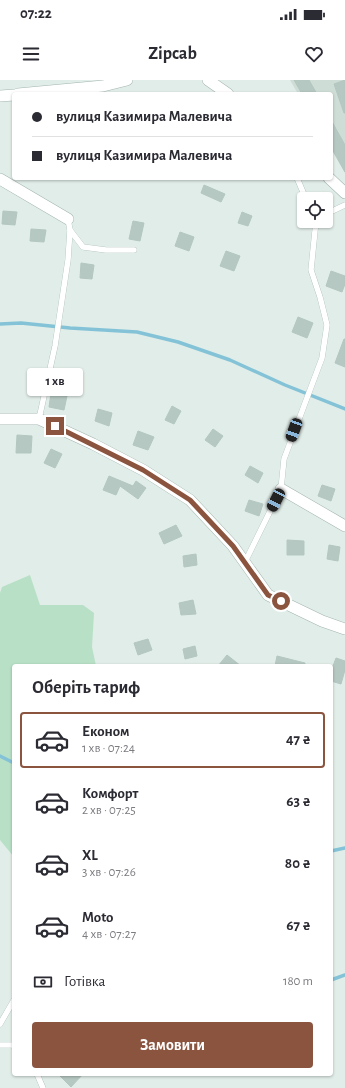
<!DOCTYPE html>
<html lang="uk">
<head>
<meta charset="utf-8">
<style>
	body { margin:0; font-family:"Alegreya Sans",sans-serif; background:#f7f7f7; color:#2b2b33; height:100vh; display:flex; flex-direction:column; font-size:15px; white-space:nowrap }
	* { box-sizing:border-box; margin:0 }
	p { font-size:13px; color:#7c7c81 }
	.icon { flex:none; width:22px; height:22px; fill:none; stroke:currentColor; stroke-width:2; stroke-linecap:round; stroke-linejoin:round }
	.map { position:relative; flex:1; overflow:hidden }
	.panel { position:absolute; left:12px; top:584px; width:321px; height:412px; display:flex; flex-direction:column; background:#fff; border-radius:4px; box-shadow:0 1px 3px #0004 }
	.panel>* { flex:none }
	.banner { position:absolute; left:12px; top:12px; width:321px; height:88px; border-radius:4px; box-shadow:0 1px 3px #0004; display:grid; align-content:center; height:88px; padding:0 20px; background:#fff }
	.fabs { position:absolute; left:297px; top:112px; display:grid; gap:8px }
	.fabs a { display:grid; place-items:center; width:36px; height:36px; border-radius:4px; background:#fff; box-shadow:0 1px 3px #0004; font-size:20px }
	.end { position:absolute; width:18px; height:18px; margin:-9px; border:5px solid #8a543f; background:#fff; box-shadow:0 0 0 2px #fff }
	.from { border-radius:50% }
	.bubble { position:absolute; height:28px; border-radius:4px; background:#fff; box-shadow:0 1px 3px #0004; font-size:13px; font-weight:600; line-height:28px; text-align:center }
	.car { position:absolute; width:12px; height:24px; margin:-12px -6px; border-radius:5px; box-shadow:0 0 3px 1px #0007; background:linear-gradient(#222 24%,#8ab4d8 0 40%,#222 0 76%,#8ab4d8 0 86%,#222 0) }
	.banner b { display:flex; align-items:center; gap:14px; height:38px; font-size:15px }
	.banner b+b { border-top:1px solid #e1e1e2 }
	.banner i { width:10px; height:10px; background:#2b2b33 }
	ul { padding:0; list-style:none }
	li { display:flex; align-items:center; gap:12px; height:56px; margin:0 8px 6px; padding:0 12px; border:2px solid transparent; border-radius:4px }
	li div { flex:1 }
	li b { display:block; font-size:15px }
	li em { font-style:normal; font-weight:600 }
	li.current { border-color:#8a543f }
	li>.icon { width:36px; height:36px; stroke-width:1.5 }
	h2 { padding:0 20px; font-size:18px; line-height:48px }
	.pay { display:flex; align-items:center; gap:10px; height:44px; padding:0 20px; font-size:15px }
	.pay p { margin-inline-start:auto }
	.action { display:flex; gap:8px; margin-top:auto; padding:8px 20px }
	.action a { flex:1; height:46px; border-radius:4px; background:#8a543f; color:#fff; font-size:16px; font-weight:600; line-height:46px; text-align:center }
	.status { display:flex; justify-content:space-between; align-items:center; height:28px; padding:0 20px; background:#fff; direction:ltr }
	.status svg { height:11px; fill:currentColor }
	header { display:flex; justify-content:space-between; align-items:center; height:52px; padding:0 20px; background:#fff; font-size:18px; font-weight:600 }
	.map>svg:first-child { display:block }
	.built { fill:#cfddd7 }
	.green { fill:#b8e0c6 }
	.lines { fill:none; stroke-linecap:round; stroke-linejoin:round }
	.stream { stroke:#84c3d7; stroke-width:3.5 }
	.building { fill:#b6c8c2; stroke:#b3c7c0 }
	.lane-casing { stroke:#a3b5b0; stroke-width:6 }
	.street-casing { stroke:#a3b5b0; stroke-width:12 }
	.lane { stroke:#fff; stroke-width:5.5 }
	.street { stroke:#fff; stroke-width:11 }
	.route { stroke:#8a543f; stroke-width:5 }
</style>
</head>
<body>
<div class="status"><b>07:22</b><svg viewBox="0 0 49 12"><path d="M0 12V9h3v3zM5 12V6h3v6zM10 12V3h3v9zM15 12V0h3v12zM26 1h20v11H26zM47 4h2v5h-2z"/></svg></div>
<header><svg class="icon" aria-label="menu" viewBox="0 0 24 24"><path d="M4 6h16M4 12h16M4 18h16"/></svg>Zipcab<svg class="icon" aria-label="heart" viewBox="0 0 24 24"><path d="M12 20l-8-8c-3-5 5-10 8-4 3-6 11-1 8 4z"/></svg></header>
<div class="map">
<svg width="345" height="1008" viewBox="0 0 345 1008">
	<rect width="100%" height="100%" fill="#e1ede8"/>
	<polygon class="built" points="290,0 345,0 345,93 331,69 331,14 298,14"/>
	<polygon class="green" points="30,495 40,525 83,525 94,533 92,567 96,586 14,586 14,777 0,760 0,513 2,507"/>
	<g class="lines">
		<g class="stream">
			<polyline points="0,244 21,243 70,248 137,252 178,262 230,280 285,305 345,329"/>
			<polyline points="0,676 14,683"/>
			<polyline points="331,771 345,768"/>
			<polyline points="331,900 345,895"/>
		</g>
	</g>
	<g class="building">
		<polygon points="294,0 309,0 317,14 302,14"/>
		<polygon points="345,0 345,33 344,33 334,4"/>
		<polygon points="331,40 345,65 345,92 331,67"/>
		<polygon points="204,105 225,114 221,122 201,113"/>
		<polygon points="3,131 17,132 15,145 2,144"/>
		<polygon points="242,132 252,136 248,146 238,143"/>
		<polygon points="133,141 144,143 140,161 129,159"/>
		<polygon points="31,149 46,150 44,162 30,161"/>
		<polygon points="180,152 194,157 189,171 175,166"/>
		<polygon points="226,171 240,176 234,191 220,186"/>
		<polygon points="81,183 94,185 92,199 80,198"/>
		<polygon points="331,191 345,196 345,204 342,212 326,206"/>
		<polygon points="298,237 313,243 307,258 292,252"/>
		<polygon points="344,259 345,259 345,287 335,283"/>
		<polygon points="51,313 67,316 64,330 49,327"/>
		<polygon points="172,326 181,331 174,344 165,340"/>
		<polygon points="98,329 112,333 109,346 95,341"/>
		<polygon points="213,349 223,356 215,367 205,360"/>
		<polygon points="138,351 154,357 148,370 133,365"/>
		<polygon points="17,355 32,356 31,373 16,373"/>
		<polygon points="51,369 62,374 55,388 44,383"/>
		<polygon points="250,386 263,393 258,403 245,395"/>
		<polygon points="109,396 133,406 136,401 146,408 138,419 120,406 116,415 103,410"/>
		<polygon points="322,405 335,409 331,421 318,416"/>
		<polygon points="249,420 263,424 259,436 245,431"/>
		<polygon points="176,445 182,456 164,464 159,453"/>
		<polygon points="287,460 304,461 304,475 287,475"/>
		<polygon points="329,465 340,467 338,481 327,479"/>
		<polygon points="196,474 197,485 184,487 183,476"/>
		<polygon points="193,520 196,534 181,535 179,523"/>
		<polygon points="148,559 152,570 138,575 134,563"/>
		<polygon points="195,566 197,576 185,579 183,569"/>
		<polygon points="227,575 241,586 218,586"/>
		<polygon points="277,576 305,583 305,586 275,586"/>
		<polygon points="336,578 345,581 345,590 341,604 331,601 331,586 333,586"/>
		<polygon points="58,994 83,994 71,1007"/>
	</g>
	<g class="lines">
		<g class="lane-casing">
			<g id="lane">
				<polyline points="297,98 306,119"/>
				<polyline points="326,134 345,125"/>
				<polyline points="70,150 83,167 106,170 134,170"/>
				<polyline points="39,339 55,266 68,180 70,150 68,139"/>
				<polyline points="245,482 281,409 284,379 322,278 327,245 320,217 311,190 316,141"/>
				<polyline points="0,944 14,920"/>
				<polyline points="0,965 12,965 14,966"/>
				<polyline points="37,994 43,1008"/>
			</g>
		</g>
		<g class="street-casing">
			<g id="street">
				<polyline points="208,0 228,14"/>
				<polyline points="18,14 103,6 127,0"/>
				<polyline points="0,16 14,15"/>
				<polyline points="329,98 345,113"/>
				<polyline points="0,99 68,139"/>
				<polyline points="0,339 39,339 93,364 143,390 190,420 233,466 268,515 322,541 345,549"/>
				<polyline points="281,409 345,446"/>
			</g>
		</g>
		<use href="#lane" class="lane"/>
		<use href="#street" class="street"/>
	</g>
	<g class="lines">
		<polyline class="route" points="55,346 143,390 190,420 233,466 268,515 281,521"/>
	</g>
</svg>
<div class="fabs">
<a><svg class="icon" aria-label="locate" viewBox="0 0 24 24"><circle cx="12" cy="12" r="6"/><path d="M12 2v4M12 18v4M2 12h4M18 12h4"/></svg></a>
</div>
<i class="end from" style="left:281px;top:521px"></i>
<i class="end" style="left:55px;top:346px"></i>
<div class="bubble" style="left:27px;top:288px;width:56px">1 хв</div>
<i class="car" style="left:294px;top:350px;rotate:200deg"></i>
<i class="car" style="left:276px;top:420px;rotate:207deg"></i>
<div class="banner">
<b><i class="from"></i>вулиця Казимира Малевича</b>
<b><i></i>вулиця Казимира Малевича</b>
</div>
<section class="panel">
<h2>Оберіть тариф</h2>
<ul>
<li class="current"><svg class="icon" aria-label="car" viewBox="0 0 24 24"><path d="M5 17H2v-5l4-1 3-4h7l3 4 3 1v5h-3M9 17h6M6 11h13"/><circle cx="7" cy="17" r="2"/><circle cx="17" cy="17" r="2"/></svg><div><b>Економ</b><p>1 хв · 07:24</p></div><em>47 ₴</em></li>
<li><svg class="icon" aria-label="car" viewBox="0 0 24 24"><path d="M5 17H2v-5l4-1 3-4h7l3 4 3 1v5h-3M9 17h6M6 11h13"/><circle cx="7" cy="17" r="2"/><circle cx="17" cy="17" r="2"/></svg><div><b>Комфорт</b><p>2 хв · 07:25</p></div><em>63 ₴</em></li>
<li><svg class="icon" aria-label="car" viewBox="0 0 24 24"><path d="M5 17H2v-5l4-1 3-4h7l3 4 3 1v5h-3M9 17h6M6 11h13"/><circle cx="7" cy="17" r="2"/><circle cx="17" cy="17" r="2"/></svg><div><b>XL</b><p>3 хв · 07:26</p></div><em>80 ₴</em></li>
<li><svg class="icon" aria-label="car" viewBox="0 0 24 24"><path d="M5 17H2v-5l4-1 3-4h7l3 4 3 1v5h-3M9 17h6M6 11h13"/><circle cx="7" cy="17" r="2"/><circle cx="17" cy="17" r="2"/></svg><div><b>Moto</b><p>4 хв · 07:27</p></div><em>67 ₴</em></li>
</ul>
<div class="pay"><svg class="icon" aria-label="cash" viewBox="0 0 24 24"><path d="M3 7h18v10H3z"/><circle cx="12" cy="12" r="2"/></svg>Готівка<p>180 m</p></div>
<div class="action"><a>Замовити</a></div>
</section>
</div>
</body>
</html>
